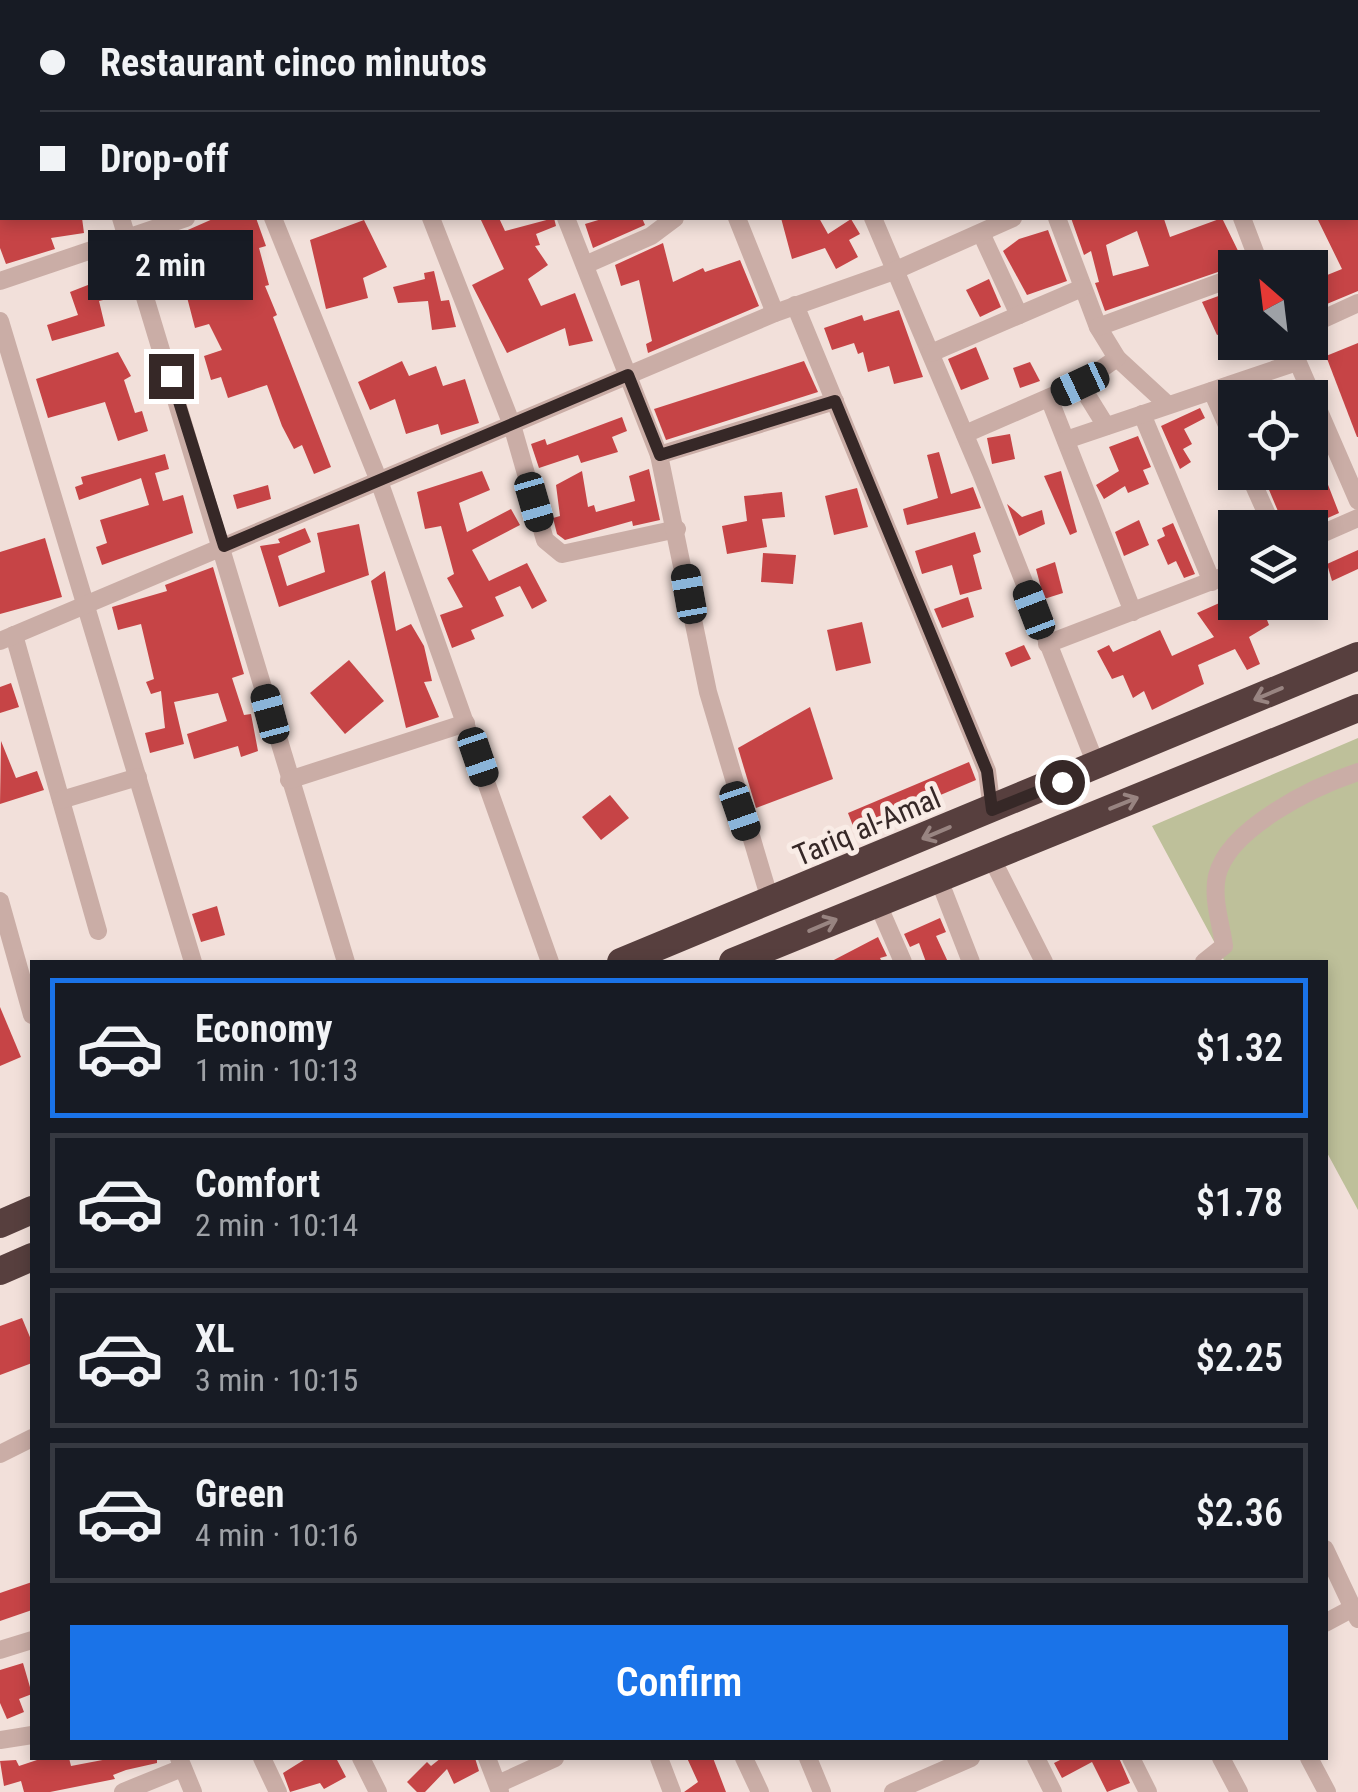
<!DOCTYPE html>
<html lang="en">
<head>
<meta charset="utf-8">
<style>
	body { margin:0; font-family:"Roboto Condensed",sans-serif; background:#242831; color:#f1f3f6; height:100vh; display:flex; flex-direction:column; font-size:38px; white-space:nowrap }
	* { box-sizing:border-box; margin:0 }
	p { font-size:32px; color:#9ea1a6 }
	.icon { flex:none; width:55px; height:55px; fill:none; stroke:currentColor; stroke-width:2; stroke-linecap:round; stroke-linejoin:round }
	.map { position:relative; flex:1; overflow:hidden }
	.side { position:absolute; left:30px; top:960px; width:1298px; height:800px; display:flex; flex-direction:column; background:#171b24; border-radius:0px; box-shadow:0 5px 15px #0003 }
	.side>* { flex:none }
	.top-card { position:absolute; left:0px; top:0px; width:1360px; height:220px; box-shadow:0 5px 15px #0003; display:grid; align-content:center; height:220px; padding:0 40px; background:#171b24 }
	.needle { width:65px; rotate:332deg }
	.fabs { position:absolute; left:1218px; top:250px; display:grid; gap:20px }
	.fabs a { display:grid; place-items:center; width:110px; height:110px; border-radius:0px; background:#171b24; box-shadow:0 5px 15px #0003; font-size:50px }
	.end { position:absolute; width:45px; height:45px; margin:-22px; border:12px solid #362827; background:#fff; box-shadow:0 0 0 5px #fff }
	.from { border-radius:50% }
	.bubble { position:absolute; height:70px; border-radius:0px; background:#171b24; box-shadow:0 5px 15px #0003; font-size:32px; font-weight:600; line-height:70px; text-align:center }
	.car { position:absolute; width:30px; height:60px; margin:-30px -15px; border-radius:12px; box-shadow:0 0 8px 2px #0007; background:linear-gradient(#222 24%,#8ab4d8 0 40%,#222 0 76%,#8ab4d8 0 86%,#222 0) }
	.top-card b { display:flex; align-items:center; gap:35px; height:95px; font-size:38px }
	.top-card b+b { border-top:2px solid #363941 }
	.top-card i { width:25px; height:25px; background:#f1f3f6 }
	ul { padding:18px 0 0; list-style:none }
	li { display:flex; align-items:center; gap:30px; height:140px; margin:0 20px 15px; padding:0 20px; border:5px solid #363941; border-radius:0px }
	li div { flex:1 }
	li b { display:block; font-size:38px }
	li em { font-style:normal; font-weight:600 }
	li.current { border-color:#1a73e8 }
	li>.icon { width:90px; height:90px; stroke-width:1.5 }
	.button { display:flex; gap:20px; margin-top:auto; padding:20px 40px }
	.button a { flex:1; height:115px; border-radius:0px; background:#1a73e8; color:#fff; font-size:40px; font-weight:600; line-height:115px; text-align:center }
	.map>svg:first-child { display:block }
	.green { fill:#bec09a }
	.building { fill:#c64446; fill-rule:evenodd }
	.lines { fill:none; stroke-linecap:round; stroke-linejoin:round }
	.minor { stroke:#caada6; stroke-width:18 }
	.highway { stroke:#573f3e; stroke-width:28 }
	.oneway { stroke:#988481 }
	.route { stroke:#362827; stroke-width:12 }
	.labels { text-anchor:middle; stroke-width:10; stroke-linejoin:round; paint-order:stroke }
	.street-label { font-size:30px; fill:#362827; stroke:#f9ece6 }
</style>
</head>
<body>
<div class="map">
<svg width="1358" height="1792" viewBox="0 0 1358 1792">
	<rect width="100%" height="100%" fill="#f2e0da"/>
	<polygon class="green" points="1358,738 1358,1210 1325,1149 1325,962 1225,962 1152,826"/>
	<g class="building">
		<polygon points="0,218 82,218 84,233 51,238 55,249 6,264 0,248"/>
		<polygon points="215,218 256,218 266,246 259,248 269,285 265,286 277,315 273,317 331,467 314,474 302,445 294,449 282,426 267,385 228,398 221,377 211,380 204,356 222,350 209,324 195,328 181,274 165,240"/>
		<polygon points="480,218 499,218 505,231 554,218 556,226 536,234 540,245 535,246 548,265 528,279 541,306 575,293 593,341 569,346 565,328 507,353 472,285 504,269"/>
		<polygon points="605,218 642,218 645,225 593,248 585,224"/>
		<polygon points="781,218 819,218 828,234 851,219 860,234 849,240 858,257 836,269 825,248 792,259"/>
		<path d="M1071,218H1167L1164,219L1170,237L1222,218L1244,263L1105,311L1095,283L1099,282L1091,251L1084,255ZM1137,231L1149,266L1113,276L1106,245Z"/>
		<polygon points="1317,218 1358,218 1358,291 1310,311 1310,282 1342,269"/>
		<polygon points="364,220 387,267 363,278 368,298 326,309 310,240"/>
		<polygon points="1048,230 1067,281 1027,295 1003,251 1019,239"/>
		<polygon points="663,243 673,282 703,268 705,272 740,260 759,306 648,353 646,344 652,341 639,280 621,286 615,265"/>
		<polygon points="434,271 441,301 449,300 456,327 432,330 428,301 398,303 393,287 425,279 424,273"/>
		<polygon points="111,276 120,296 99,301 105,326 52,341 47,325 78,315 70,292"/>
		<polygon points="989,279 1001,307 980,317 966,290"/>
		<polygon points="1235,290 1235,329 1217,335 1202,302"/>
		<polygon points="899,310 923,377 894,384 889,366 868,372 863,352 858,354 854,343 832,350 824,328 862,315 864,321"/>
		<polygon points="1358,343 1358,437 1357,437 1326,356"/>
		<polygon points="976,347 989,379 961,390 948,359"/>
		<polygon points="118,352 131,376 124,380 135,413 142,411 148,431 118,441 105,402 48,418 36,379"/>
		<polygon points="402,361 409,376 436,366 443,386 465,379 479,423 441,435 438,424 406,434 395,399 370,410 358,382"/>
		<polygon points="804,361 818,392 666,440 654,409"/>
		<polygon points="1030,362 1040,381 1020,388 1013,368"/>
		<polygon points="1200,408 1205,418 1184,429 1192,444 1183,449 1191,462 1180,469 1161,426"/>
		<polygon points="622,417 627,431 612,437 618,452 581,463 578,455 539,468 531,444 545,439 547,445"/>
		<polygon points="1010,434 1015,459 992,464 987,438"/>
		<polygon points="1138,436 1151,467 1143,470 1149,484 1128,493 1125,486 1104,499 1096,485 1119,471 1109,447"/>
		<polygon points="1311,441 1339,513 1305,528 1285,528 1262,473 1310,472"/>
		<polygon points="939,452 951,494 973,487 981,508 907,525 903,509 938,498 927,455"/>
		<polygon points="165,454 169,469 155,473 163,501 183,495 193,533 102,565 96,547 107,543 100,520 149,505 141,478 79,500 75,487 83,484 81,477"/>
		<polygon points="649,469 660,520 633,526 632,521 565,540 557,534 553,518 560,516 556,485 582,471 588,507 594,505 596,512 635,501 629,476"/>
		<polygon points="482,471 490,490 459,503 467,532 511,509 520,525 472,550 489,581 527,563 547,601 532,609 520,586 495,597 504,616 471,630 475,639 452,648 440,615 463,607 447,578 454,574 441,526 425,529 417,492"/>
		<polygon points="1061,471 1077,532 1070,535 1044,476"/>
		<polygon points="268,485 271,499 237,509 233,495"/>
		<polygon points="857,488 868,527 834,535 825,496"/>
		<polygon points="782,492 785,517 762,519 767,547 727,554 722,526 747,521 744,496"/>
		<polygon points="1007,504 1022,517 1042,510 1045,524 1019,536"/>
		<polygon points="1139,520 1149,545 1124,556 1115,532"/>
		<polygon points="1173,523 1195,574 1184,578 1176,561 1168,565 1157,540 1165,536 1162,528"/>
		<polygon points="359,524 369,575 279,607 260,546 280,543 278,539 305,528 311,542 278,556 287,586 325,572 317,533"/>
		<polygon points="975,532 981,552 973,555 982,589 960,595 952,565 922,574 915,551"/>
		<polygon points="45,538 62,597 0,614 0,552"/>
		<polygon points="1358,550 1358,569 1332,581 1327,564"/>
		<polygon points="763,553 796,555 793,584 761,582"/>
		<polygon points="1055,562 1063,593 1044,599 1036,569"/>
		<polygon points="213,567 244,674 232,678 244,715 251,714 258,751 241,757 238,746 194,759 187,734 227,721 218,693 174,702 184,744 150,753 145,733 165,728 161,691 151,694 146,682 154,679 141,624 118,630 112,607 167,591 165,585"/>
		<polygon points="385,571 396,631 411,624 424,646 432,681 424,682 439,717 406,728 371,581"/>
		<polygon points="1235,596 1235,602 1260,602 1269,625 1249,637 1260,664 1247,670 1235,649 1198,665 1204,684 1152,710 1144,691 1133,698 1123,675 1112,679 1097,651 1109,645 1113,652 1160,630 1172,656 1214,637 1197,613"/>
		<polygon points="968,597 974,617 942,628 934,609"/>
		<polygon points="862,622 871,663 836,671 827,630"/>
		<polygon points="1024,645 1031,659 1011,667 1005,653"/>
		<polygon points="349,660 384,701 345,734 310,693"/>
		<polygon points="11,683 19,707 0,713 0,687"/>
		<polygon points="810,707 833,779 756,808 738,748"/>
		<polygon points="1,741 16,778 37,771 44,790 0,804"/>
		<polygon points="969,762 976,780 855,831 848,813"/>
		<polygon points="610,795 629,818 601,840 582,817"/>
		<polygon points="217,906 225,935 201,942 192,914"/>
		<polygon points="940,918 946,932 936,936 948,962 926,962 919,943 910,947 904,934"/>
		<polygon points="878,937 887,956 880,958 882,962 830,962"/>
		<polygon points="0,1007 21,1057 0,1066"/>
		<polygon points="22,1318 32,1342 32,1363 0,1375 0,1326"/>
		<polygon points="32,1582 32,1610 0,1621 0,1593"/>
		<polygon points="23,1663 32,1694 19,1699 24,1712 7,1719 0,1703 0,1670"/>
		<polygon points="43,1758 69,1758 71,1766 113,1758 157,1758 157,1763 126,1770 113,1775 115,1779 50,1792 24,1792 21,1781 4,1786 0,1761 16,1760 19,1766"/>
		<polygon points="307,1758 336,1758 346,1777 324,1789 320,1783 290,1792 283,1773"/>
		<polygon points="441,1758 475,1758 479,1771 454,1784 447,1769 425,1792 417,1792 407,1782 427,1762 431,1766"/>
		<polygon points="687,1758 713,1758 726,1792 684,1792 698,1782"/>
		<polygon points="1064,1758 1119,1758 1130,1783 1107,1792 1092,1762 1062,1778 1054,1763"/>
	</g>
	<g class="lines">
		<g class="minor">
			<polyline points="52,0 53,2"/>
			<polyline points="185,0 186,2"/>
			<polyline points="329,0 330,2"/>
			<polyline points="476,0 477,2"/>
			<polyline points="648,0 649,2"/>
			<polyline points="783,0 784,2"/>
			<polyline points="905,0 906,2"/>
			<polyline points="1025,0 1026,2"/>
			<polyline points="1154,0 1155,2"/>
			<polyline points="1290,0 1291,2"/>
			<polyline points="828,2 836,0"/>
			<polyline points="121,218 346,962"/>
			<polyline points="273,218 379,481 550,962"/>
			<polyline points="431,218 512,425 545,540 562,554 677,529"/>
			<polyline points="566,218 659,455 708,692 771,903"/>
			<polyline points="737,218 775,313"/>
			<polyline points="873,218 981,473 1097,767"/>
			<polyline points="1057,218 1098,327 1117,358 1168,405"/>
			<polyline points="1242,218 1261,268"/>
			<polyline points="981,233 1019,315"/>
			<polyline points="585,265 651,236 675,218"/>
			<polyline points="0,281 186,218"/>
			<polyline points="795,305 987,771 992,810"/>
			<polyline points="0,321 193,962"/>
			<polyline points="1310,325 1358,303"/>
			<polyline points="1098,327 1235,277"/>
			<polyline points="1289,342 1358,501"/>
			<polyline points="931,353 1082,288"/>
			<polyline points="1080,384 1106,426"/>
			<polyline points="1212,391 1235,443"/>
			<polyline points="1049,398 1133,612"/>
			<polyline points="1142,414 1212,582"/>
			<polyline points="965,434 1080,384 1117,358"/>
			<polyline points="1066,440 1297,362"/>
			<polyline points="659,455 835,401"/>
			<polyline points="1248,472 1273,528"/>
			<polyline points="1310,539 1358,518"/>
			<polyline points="14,635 98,931"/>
			<polyline points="0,641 775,313 894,271 1013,218"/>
			<polyline points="1047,644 1235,572"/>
			<polyline points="289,780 466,723"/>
			<polyline points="61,800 138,777"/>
			<polyline points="991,857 1044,962"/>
			<polyline points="938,877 971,962"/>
			<polyline points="0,901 32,1015"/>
			<polyline points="877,902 903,962"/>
			<path d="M1204,962L1224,946C1221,923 1212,899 1217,876C1228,828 1315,786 1358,772"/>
			<polyline points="0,1454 32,1438"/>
			<polyline points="1325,1549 1358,1619"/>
			<polyline points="1325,1623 1353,1608"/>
			<polyline points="0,1650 32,1640"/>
			<polyline points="0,1740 32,1735"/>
			<polyline points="179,1758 193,1792"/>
			<polyline points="262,1758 278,1792"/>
			<polyline points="361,1758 378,1792"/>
			<polyline points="487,1758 500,1792"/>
			<polyline points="659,1758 672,1792"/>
			<polyline points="744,1758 760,1792"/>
			<polyline points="808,1758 822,1792"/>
			<polyline points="1036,1758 1053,1792"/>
			<polyline points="1131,1758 1148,1792"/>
			<polyline points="1221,1758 1239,1792"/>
			<polyline points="1309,1758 1327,1792"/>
			<polyline points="498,1784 555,1758"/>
			<polyline points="123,1792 182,1768"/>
			<polyline points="893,1792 971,1758"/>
		</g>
		<g class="highway">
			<polyline points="621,962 1358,656"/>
			<polyline points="733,962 1358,708"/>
			<polyline points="0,1224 32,1210"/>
			<polyline points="0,1271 32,1257"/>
		</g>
	</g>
	<defs><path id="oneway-shaft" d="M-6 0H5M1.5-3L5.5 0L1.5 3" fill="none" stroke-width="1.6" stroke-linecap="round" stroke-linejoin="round" transform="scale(2.5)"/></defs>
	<g class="oneway">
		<use href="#oneway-shaft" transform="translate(1268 694) rotate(157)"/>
		<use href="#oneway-shaft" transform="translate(1124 803) rotate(-22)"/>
		<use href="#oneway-shaft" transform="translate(936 833) rotate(157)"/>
		<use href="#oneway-shaft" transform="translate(823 925) rotate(-23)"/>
	</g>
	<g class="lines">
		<polyline class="route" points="171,376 224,546 628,375 660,455 835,401 987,771 992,810 1062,782"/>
	</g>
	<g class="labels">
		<g class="street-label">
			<text transform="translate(867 827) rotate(-23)" y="10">Tariq al-Amal</text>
		</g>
	</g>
</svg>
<div class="fabs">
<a><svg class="needle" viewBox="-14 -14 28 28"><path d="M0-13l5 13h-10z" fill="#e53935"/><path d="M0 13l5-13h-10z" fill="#9ea1a6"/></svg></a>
<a><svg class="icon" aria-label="locate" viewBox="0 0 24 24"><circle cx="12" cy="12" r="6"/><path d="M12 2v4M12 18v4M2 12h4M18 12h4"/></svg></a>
<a><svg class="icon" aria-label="layers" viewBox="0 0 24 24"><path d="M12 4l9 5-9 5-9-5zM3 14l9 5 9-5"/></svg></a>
</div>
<i class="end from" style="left:1062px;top:782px"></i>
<i class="end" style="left:171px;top:376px"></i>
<div class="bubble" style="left:88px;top:230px;width:165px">2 min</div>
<i class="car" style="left:1080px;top:384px;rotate:245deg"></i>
<i class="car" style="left:534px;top:502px;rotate:164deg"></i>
<i class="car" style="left:689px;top:594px;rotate:350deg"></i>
<i class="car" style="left:1034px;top:610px;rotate:339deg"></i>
<i class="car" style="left:270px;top:714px;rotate:345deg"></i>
<i class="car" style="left:478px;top:757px;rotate:161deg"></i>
<i class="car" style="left:740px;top:811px;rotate:161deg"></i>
<div class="top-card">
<b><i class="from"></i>Restaurant cinco minutos</b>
<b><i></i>Drop-off</b>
</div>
<section class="side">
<ul>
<li class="current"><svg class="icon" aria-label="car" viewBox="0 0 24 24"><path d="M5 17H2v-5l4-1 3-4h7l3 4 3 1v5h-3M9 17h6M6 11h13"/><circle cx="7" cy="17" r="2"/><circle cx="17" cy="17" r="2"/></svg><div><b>Economy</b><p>1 min · 10:13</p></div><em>$1.32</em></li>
<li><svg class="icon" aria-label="car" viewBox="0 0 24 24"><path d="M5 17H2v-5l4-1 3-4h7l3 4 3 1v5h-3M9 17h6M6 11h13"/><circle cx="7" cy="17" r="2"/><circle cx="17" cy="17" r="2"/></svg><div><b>Comfort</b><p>2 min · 10:14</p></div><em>$1.78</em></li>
<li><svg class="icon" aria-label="car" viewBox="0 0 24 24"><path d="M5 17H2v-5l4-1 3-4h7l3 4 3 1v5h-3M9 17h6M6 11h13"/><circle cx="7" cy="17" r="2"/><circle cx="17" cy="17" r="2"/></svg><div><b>XL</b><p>3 min · 10:15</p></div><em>$2.25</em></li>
<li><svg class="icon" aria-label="car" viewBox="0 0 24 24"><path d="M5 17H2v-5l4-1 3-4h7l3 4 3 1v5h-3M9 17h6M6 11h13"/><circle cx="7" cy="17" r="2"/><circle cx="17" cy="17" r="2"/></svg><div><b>Green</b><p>4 min · 10:16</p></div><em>$2.36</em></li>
</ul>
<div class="button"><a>Confirm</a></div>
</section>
</div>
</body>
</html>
